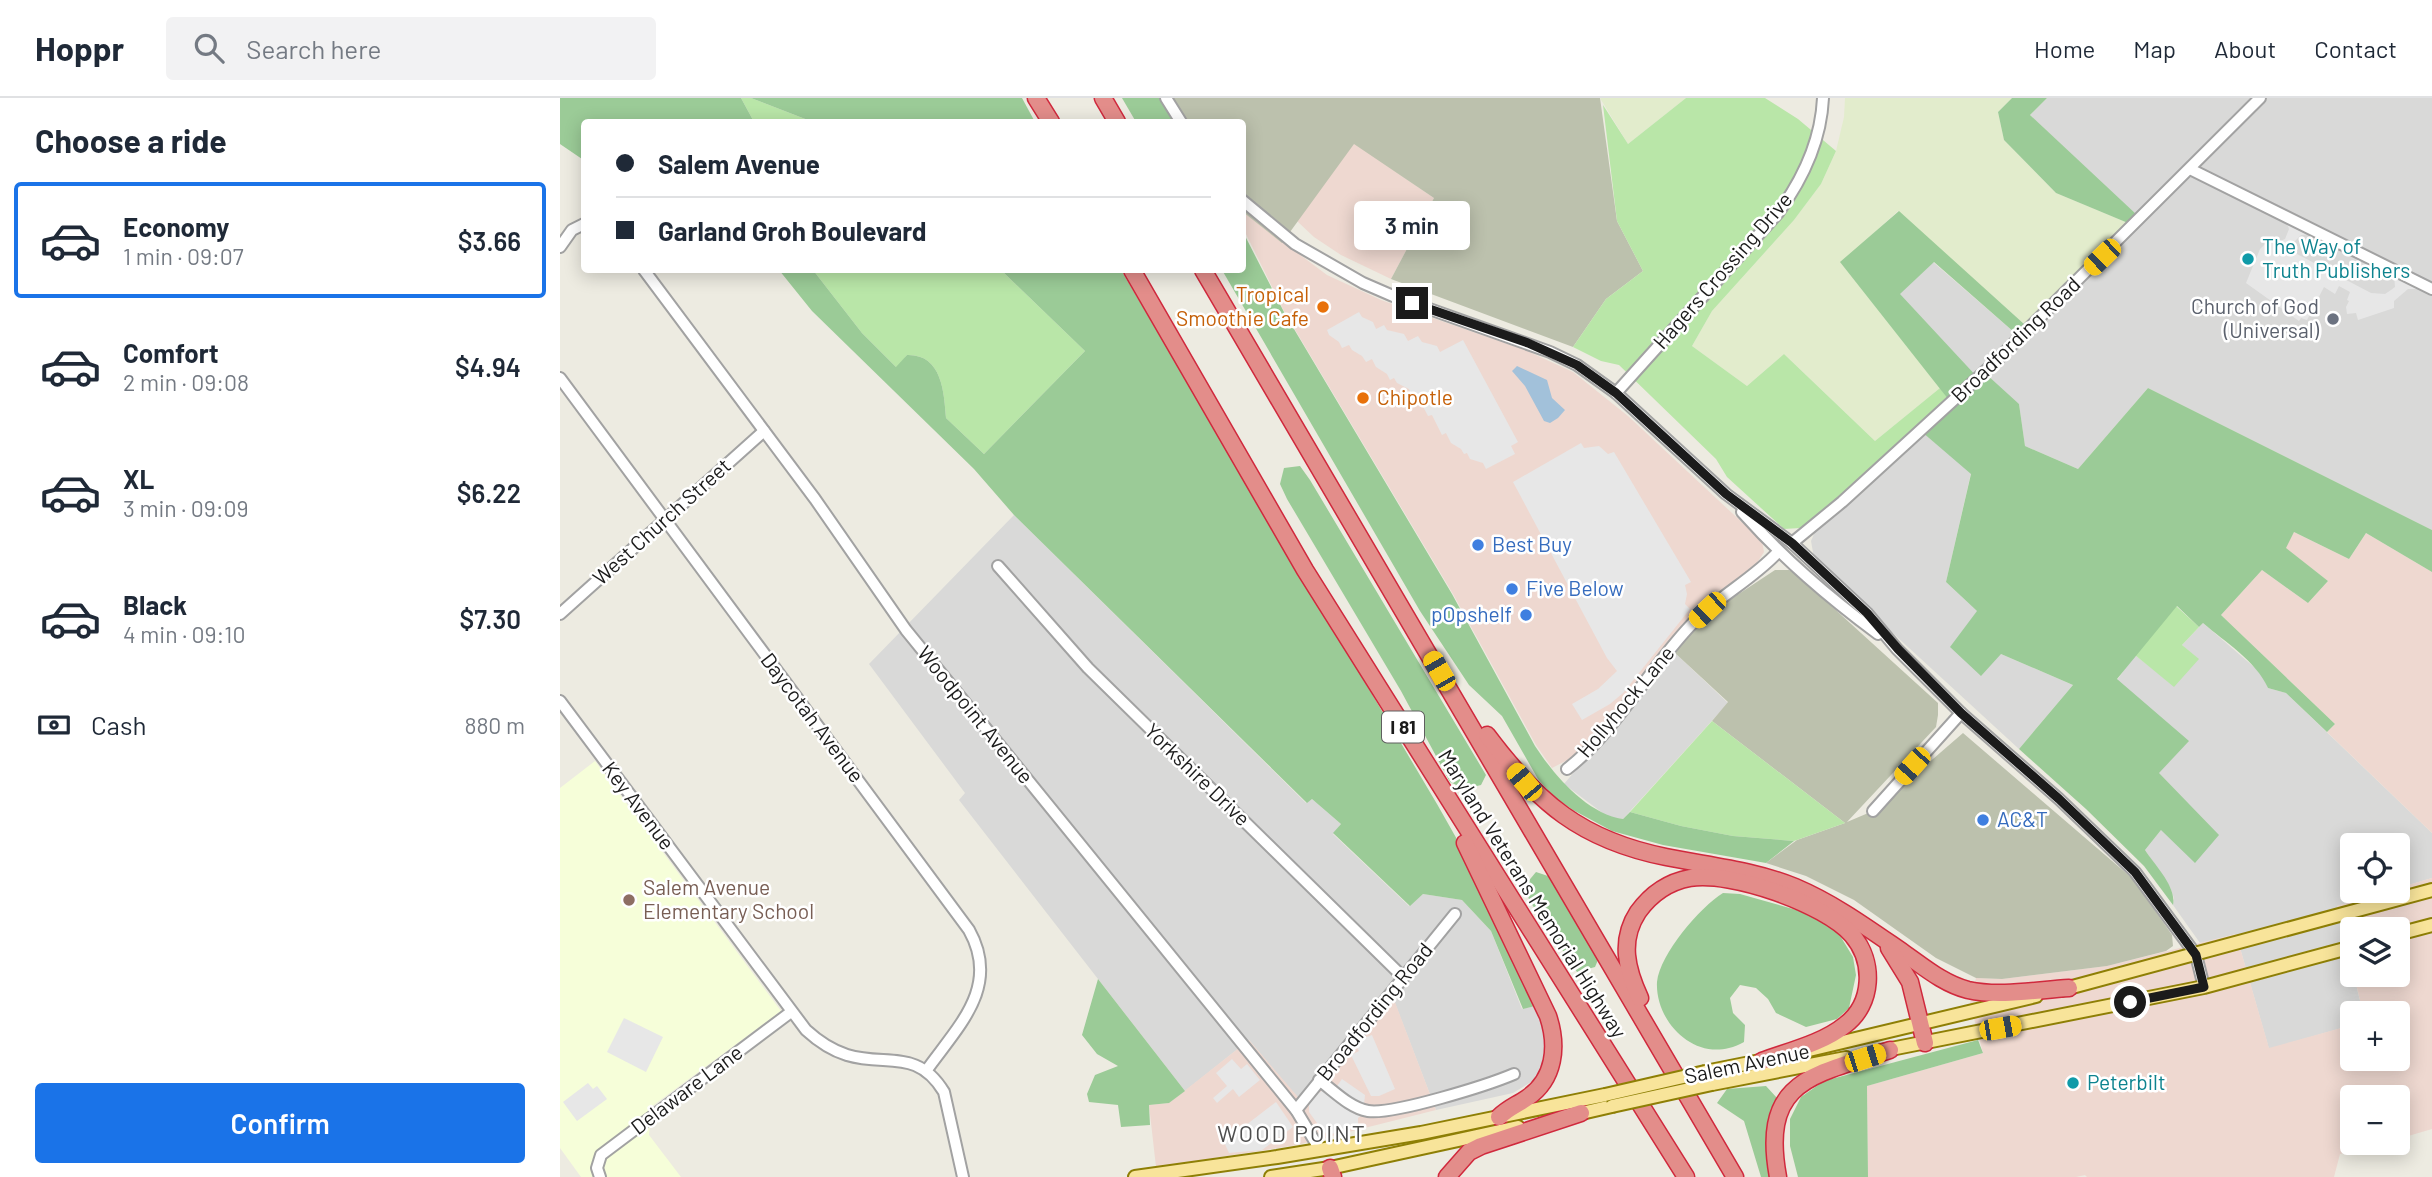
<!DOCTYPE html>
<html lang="en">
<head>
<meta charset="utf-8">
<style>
	body { margin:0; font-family:Barlow,sans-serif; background:#f2f2f3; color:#1f2937; height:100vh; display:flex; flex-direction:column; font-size:26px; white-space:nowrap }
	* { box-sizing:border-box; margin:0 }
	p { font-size:23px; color:#747a83 }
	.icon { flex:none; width:38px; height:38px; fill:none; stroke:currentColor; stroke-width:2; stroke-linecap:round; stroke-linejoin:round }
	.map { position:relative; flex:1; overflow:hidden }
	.drawer { display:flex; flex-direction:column; background:#fff; width:560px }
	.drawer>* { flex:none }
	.hud { position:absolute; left:21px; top:21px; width:665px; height:154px; border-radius:7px; box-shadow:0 4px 18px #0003; display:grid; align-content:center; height:154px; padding:0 35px; background:#fff }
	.buttons { position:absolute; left:1780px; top:735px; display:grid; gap:14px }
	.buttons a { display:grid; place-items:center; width:70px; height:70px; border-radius:7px; background:#fff; box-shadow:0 4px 18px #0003; font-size:35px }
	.end { position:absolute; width:32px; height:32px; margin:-16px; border:9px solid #1b1b1b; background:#fff; box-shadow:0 0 0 4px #fff }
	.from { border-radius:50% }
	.bubble { position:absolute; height:49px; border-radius:7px; background:#fff; box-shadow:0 4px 18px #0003; font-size:23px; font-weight:600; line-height:49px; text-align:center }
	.car { position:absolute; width:21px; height:42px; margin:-21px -10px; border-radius:9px; box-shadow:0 0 5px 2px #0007; background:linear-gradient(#f5c518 24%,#345 0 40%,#f5c518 0 76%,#345 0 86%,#f5c518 0) }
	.hud b { display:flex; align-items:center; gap:24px; height:66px; font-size:26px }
	.hud b+b { border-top:2px solid #e0e1e3 }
	.hud i { width:18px; height:18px; background:#1f2937 }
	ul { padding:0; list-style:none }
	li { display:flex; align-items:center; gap:21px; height:116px; margin:0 14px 10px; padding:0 21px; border:4px solid transparent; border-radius:7px }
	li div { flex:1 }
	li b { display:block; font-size:26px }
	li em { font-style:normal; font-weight:600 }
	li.selected { border-color:#1a73e8 }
	li>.icon { width:63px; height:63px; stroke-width:1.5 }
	h2 { padding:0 35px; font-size:32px; line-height:84px }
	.pay { display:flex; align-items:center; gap:18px; height:77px; padding:0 35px; font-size:26px }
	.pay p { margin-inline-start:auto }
	.primary-button { display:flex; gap:14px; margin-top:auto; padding:14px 35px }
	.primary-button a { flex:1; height:80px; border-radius:7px; background:#1a73e8; color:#fff; font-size:28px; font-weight:600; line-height:80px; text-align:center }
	header { display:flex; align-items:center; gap:42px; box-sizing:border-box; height:98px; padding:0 35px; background:#fff; border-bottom:2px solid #e0e1e3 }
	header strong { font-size:33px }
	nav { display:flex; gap:38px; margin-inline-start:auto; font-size:24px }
	.search { width:490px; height:63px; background:#f2f2f3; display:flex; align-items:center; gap:18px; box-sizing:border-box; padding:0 24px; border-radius:7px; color:#747a83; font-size:26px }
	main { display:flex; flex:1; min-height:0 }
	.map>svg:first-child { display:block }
	.residential { fill:#d9d9d8 }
	.commercial { fill:#eed8d0 }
	.education { fill:#f6fed9 }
	.construction { fill:#bcc1ad }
	.farmland { fill:#e2eccc }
	.grass { fill:#b9e6a8 }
	.forest { fill:#9bcb97 }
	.parking { fill:#e7e7e7 }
	.water { fill:#a2c1da }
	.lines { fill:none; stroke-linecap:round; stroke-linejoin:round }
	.minor-casing { stroke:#a2a2a2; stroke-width:14 }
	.major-casing { stroke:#8e7f05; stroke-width:16 }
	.highway-casing { stroke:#d0293d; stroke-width:19 }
	.minor { stroke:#fff; stroke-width:10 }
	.major { stroke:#f8e49a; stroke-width:12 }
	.highway { stroke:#e38d8a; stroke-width:16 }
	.major-bridge-casing { stroke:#8e7f05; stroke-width:16; stroke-linecap:butt }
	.major-bridge { stroke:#f8e49a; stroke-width:12 }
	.route { stroke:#1b1b1b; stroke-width:9 }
	.culture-dot { fill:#0f9aa8; stroke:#fff; stroke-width:2.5 }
	.food-dot { fill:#e8710a; stroke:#fff; stroke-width:2.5 }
	.worship-dot { fill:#6b7280; stroke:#fff; stroke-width:2.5 }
	.shop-dot { fill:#3f7fe0; stroke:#fff; stroke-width:2.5 }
	.education-dot { fill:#8d6e63; stroke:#fff; stroke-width:2.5 }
	.labels { text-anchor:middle; stroke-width:5; stroke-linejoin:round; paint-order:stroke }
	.shield { fill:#fff; stroke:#5f5f5f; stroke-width:2 }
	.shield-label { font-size:19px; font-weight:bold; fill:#1b1b1b }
	.culture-label { font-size:21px; fill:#0d838f; stroke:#fff; text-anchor:start }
	.street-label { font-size:21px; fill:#1b1b1b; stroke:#fff }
	.food-label { font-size:21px; fill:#c56008; stroke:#fff; text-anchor:end }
	.worship-label { font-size:21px; fill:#5b616d; stroke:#fff; text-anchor:end }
	.shop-label { font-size:21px; fill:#366cbe; stroke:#fff; text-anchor:start }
	.education-label { font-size:21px; fill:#785e54; stroke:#fff; text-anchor:start }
	.neighbourhood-label { font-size:23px; letter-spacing:2px; fill:#4e4e4e; stroke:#fff }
</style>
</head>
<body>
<header>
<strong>Hoppr</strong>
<div class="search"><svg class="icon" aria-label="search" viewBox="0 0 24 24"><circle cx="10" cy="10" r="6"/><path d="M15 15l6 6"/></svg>Search here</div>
<nav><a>Home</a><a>Map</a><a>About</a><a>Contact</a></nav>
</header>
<main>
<section class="drawer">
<h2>Choose a ride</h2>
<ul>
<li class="selected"><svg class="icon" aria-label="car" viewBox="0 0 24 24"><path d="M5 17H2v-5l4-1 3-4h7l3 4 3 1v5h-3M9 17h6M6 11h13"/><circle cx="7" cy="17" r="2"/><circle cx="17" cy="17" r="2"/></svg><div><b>Economy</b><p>1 min · 09:07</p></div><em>$3.66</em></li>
<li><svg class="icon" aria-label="car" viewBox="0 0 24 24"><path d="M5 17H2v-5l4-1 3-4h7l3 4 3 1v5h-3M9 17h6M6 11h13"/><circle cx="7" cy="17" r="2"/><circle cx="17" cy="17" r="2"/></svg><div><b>Comfort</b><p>2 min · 09:08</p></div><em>$4.94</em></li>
<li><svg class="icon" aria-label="car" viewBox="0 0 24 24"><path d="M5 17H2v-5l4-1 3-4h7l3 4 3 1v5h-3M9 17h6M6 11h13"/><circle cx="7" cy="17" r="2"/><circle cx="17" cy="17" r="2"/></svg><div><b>XL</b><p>3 min · 09:09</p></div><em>$6.22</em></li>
<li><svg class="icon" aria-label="car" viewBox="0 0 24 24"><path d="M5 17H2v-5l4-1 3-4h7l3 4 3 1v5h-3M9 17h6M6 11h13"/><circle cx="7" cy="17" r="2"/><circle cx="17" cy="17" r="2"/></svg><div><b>Black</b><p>4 min · 09:10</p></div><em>$7.30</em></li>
</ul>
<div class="pay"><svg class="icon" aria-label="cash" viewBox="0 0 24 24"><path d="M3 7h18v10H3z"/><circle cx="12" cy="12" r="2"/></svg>Cash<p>880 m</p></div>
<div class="primary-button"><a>Confirm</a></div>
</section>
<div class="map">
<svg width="1872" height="1079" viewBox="0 0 1872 1079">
	<rect width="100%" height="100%" fill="#edebe1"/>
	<g class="residential">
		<polygon points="1487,0 1872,0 1872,432 1588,290 1518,371 1465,348 1459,306 1419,282 1339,196 1373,164 1455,235 1576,117 1470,17"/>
		<polygon points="1362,334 1411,375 1386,484 1417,513 1441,556 1513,587 1459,651 1262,470 1254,460 1251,443 1257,429"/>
		<polygon points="454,417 746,705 752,701 781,726 773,736 849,808 863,796 902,802 931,833 962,911 979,907 989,930 984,969 976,981 953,995 876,1012 833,900 744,1007 689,942 625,993 399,702 405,695 309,566"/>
		<polygon points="1643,525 1694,569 1703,579 1708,590 1726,595 1872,735 1872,780 1838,790 1838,747 1792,747 1792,793 1829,793 1777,808 1803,915 1792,915 1792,927 1709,951 1676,836 1640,845 1613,807 1614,800 1610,789 1585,752 1601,732 1599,675 1557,582 1575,557 1614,588 1638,561 1622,547"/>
		<polygon points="1115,555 1168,605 1063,721 1048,719 1004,686"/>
	</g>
	<g class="commercial">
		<polygon points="794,45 874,100 831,181 781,157 754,139 737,123"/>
		<polygon points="683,114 767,177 821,202 965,252 1013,274 1068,318 1202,443 1204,454 1195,468 1143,505 1122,527 1019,656 992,670 976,647 893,496 725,215 683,130"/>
		<polygon points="1734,434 1789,461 1806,435 1872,474 1872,735 1767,634 1775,626 1661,517 1702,472 1748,505 1768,483 1725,450"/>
		<polygon points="1872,780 1872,1031 1838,1041 1838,999 1792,999 1792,1045 1822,1045 1780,1056 1774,1079 1527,1079 1525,1077 1516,1079 1308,1079 1307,988 1423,955 1410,905 1416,880 1442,881 1547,868 1676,836 1709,950 1792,927 1792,961 1838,961 1838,915 1803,915 1794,877 1838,877 1838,831 1792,831 1792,870 1777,808 1829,793 1838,793 1838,790"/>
		<polygon points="833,899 876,1012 737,1047 596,1069 589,1007 609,1005 689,942 744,1006"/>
	</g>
	<polygon class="education" points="35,663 221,913 91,1009 89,1037 121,1079 21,1079 0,1050 0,690"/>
	<g class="construction">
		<polygon points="602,0 1040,0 1057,123 1083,173 1046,201 1013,249 831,181 874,100 794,46 722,145 683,114 682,24 618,24"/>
		<polygon points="1215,472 1229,472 1235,475 1378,605 1378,617 1376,629 1287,724 1313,713 1403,635 1573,781 1612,837 1613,848 1606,853 1547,868 1442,881 1416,880 1376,860 1294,802 1246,778 1206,765 1237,742 1285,725 1152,623 1168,604 1115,555 1135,530 1153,513"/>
	</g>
	<g class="farmland">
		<polygon points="1040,0 1126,0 1068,46"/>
		<polygon points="1285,0 1452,0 1438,14 1444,42 1496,95 1568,125 1464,226 1338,113 1281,165 1380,290 1315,343 1224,256 1187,288 1132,248 1152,213 1234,122 1261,86 1276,53 1284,19"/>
	</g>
	<g class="grass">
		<polygon points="181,0 191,0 253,24 194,24"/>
		<polygon points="1126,0 1205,0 1238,21 1276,53 1261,86 1234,122 1152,213 1132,248 1187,288 1224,256 1315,343 1380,290 1392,306 1257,429 1224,431 1167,379 1156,361 1059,267 1041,263 1013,249 1046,201 1083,173 1057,123 1043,7 1068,46"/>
		<path d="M253,172H441L525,253L424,356L386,320C384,294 382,256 347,257L337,270L302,235Z"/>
		<polygon points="1616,508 1639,529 1622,547 1639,561 1614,589 1575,557"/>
		<polygon points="1152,623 1285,725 1234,743 1173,738 1121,728 1070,714"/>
	</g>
	<g class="forest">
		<polygon points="0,0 181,0 194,24 24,24 24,53 22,61 0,46"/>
		<polygon points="191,0 462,0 475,24 253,24"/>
		<polygon points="562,0 601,0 616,24 576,24"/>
		<polygon points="1452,0 1487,0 1470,17 1577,117 1568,125 1496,95 1444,42 1438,14"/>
		<path d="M1339,113L1464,226L1455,235L1374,164L1340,196L1419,281L1426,276L1459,306L1465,348L1518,371L1588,290L1872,432V474L1806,435L1789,461L1734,434L1726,450L1768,483L1748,505L1702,472L1661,517L1775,626L1767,634L1726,595L1708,590C1696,563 1665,544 1643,525L1639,529L1617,508L1557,581L1629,643L1599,675L1659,737L1635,765L1601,732L1585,752C1594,766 1617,789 1613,807L1584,768L1526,711L1459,651L1513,587L1441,556L1421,578L1390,549L1417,513L1386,484L1411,376L1362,334L1392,306L1280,164Z"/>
		<path d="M683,134L725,216L892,496L975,648C994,677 1027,716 1063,721L1070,714L1121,728L1173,738L1234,743L1206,765L1103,747L1052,733L1013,712L993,698L978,681L942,618L909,587L860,513L662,172H682Z"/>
		<path d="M219,172H253L302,235L336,269L347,257C382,256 384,294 386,320L424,356L525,253L441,172H561L877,706L920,782L979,907L963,911L931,833L902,802L863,796L850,808L773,735L781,726L752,701L747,705L454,417L414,371L252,213Z"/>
		<polygon points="740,368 750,382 926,677 921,687 905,691 890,684 841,593 727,401 720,386 724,370"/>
		<polygon points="976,774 991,779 1038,862 1035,869 1017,874 969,802 966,786"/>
		<path d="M1163,795L1180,796L1247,815L1276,831L1293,859L1296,877L1289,910L1277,921L1246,929L1216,915L1208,901L1196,890L1180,887L1170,900L1173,915L1185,927L1184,944C1180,946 1174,949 1169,950C1130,960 1095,921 1097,884C1100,856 1140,809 1163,795Z"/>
		<polygon points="538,881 625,993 609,1005 589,1007 590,1027 561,1029 558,1007 529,1004 527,996 535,977 558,968 537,956 522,937"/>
		<polygon points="1418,942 1423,955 1307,988 1308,1079 1238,1079 1230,1048 1230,1021 1241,999 1264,983"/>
		<path d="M1206,988L1217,1000C1206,1017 1206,1059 1210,1079H1201L1184,1023L1157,1005L1167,991Z"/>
	</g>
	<g class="parking">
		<polygon points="1726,123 1751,136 1741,137 1732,146 1732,151 1737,156 1811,195 1825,196 1831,192 1835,189 1834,177 1863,191 1848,191 1834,203 1834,210 1798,222 1796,215 1787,216 1786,209 1789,203 1787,202 1790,194 1779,188 1775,196 1764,189 1747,222 1741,220 1739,223 1686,185 1700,151 1710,141 1715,145 1725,141 1729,131"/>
		<polygon points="799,214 802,219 813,224 816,231 824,227 827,232 844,236 848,243 858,238 862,244 877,248 880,254 903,242 958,344 951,348 955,356 926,371 923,365 910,361 907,355 904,356 901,351 891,345 886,335 882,337 872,317 868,318 856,295 851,297 849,291 837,285 834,280 830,282 827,276 816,269 812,261 806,264 802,258 792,252 789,247 782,250 779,244 769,237 767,232"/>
		<polygon points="1021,345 1024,350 1039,348 1048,356 1054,354 1131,484 1125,487 1127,496 1125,506 1130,511 1063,595 1050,606 1022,622 1012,606 1038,591 1057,573 1047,560 953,384"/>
		<polygon points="64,920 103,939 86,974 47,954"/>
		<polygon points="812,937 835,991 819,998 811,998 791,957 799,953 797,949 804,940"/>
		<polygon points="672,961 681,971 687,966 700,982 679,999 673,991 657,1005 653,1000 667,988 656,975"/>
		<polygon points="782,981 805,997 803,1016 798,1020 798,1028 768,1037 762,1032 749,1014 749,1005 750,1001 766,990 772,995"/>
		<polygon points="28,985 33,991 37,988 47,1001 17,1023 3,1004"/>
		<polygon points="716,1004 733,1029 702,1052 669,1055 664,1044"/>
	</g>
	<polygon class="water" points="957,268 987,282 992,300 1005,312 998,320 990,325 984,323 965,288 952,273"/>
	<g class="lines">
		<g class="minor-casing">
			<g id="minor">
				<polyline points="606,0 621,24"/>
				<polyline points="1630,71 1872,191"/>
				<polyline points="682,102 735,146 803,185 833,198 990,254 1017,267 1056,295 1166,396 1232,445 1307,515 1337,551 1401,615 1499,701 1575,774 1636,857 1644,889"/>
				<polyline points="0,149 12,132 24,126"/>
				<polyline points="84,172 255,401 346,532 736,1012 760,1052"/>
				<path d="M0,280L409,832C441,889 398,928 366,973"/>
				<path d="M1056,295L1218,115C1243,81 1261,43 1263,0"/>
				<path d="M1182,414C1225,462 1267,498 1318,536"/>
				<polyline points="1232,445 1282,404 1433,266 1700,0"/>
				<polyline points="438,468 528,570 843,879"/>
				<polyline points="0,516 204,333"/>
				<path d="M0,603L246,932C258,943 271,952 287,957C327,969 357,950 384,994L403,1079"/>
				<path d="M1007,671C1055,634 1089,571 1131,527C1157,499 1192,482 1218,454"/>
				<polyline points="1313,713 1401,615"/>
				<path d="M759,982C774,993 790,1010 808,1013C833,1017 928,987 954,976"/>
				<polyline points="736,1012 895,816"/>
				<polyline points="40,1079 37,1070 41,1057 231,914"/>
			</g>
		</g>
		<g class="major-casing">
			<g id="major">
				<polyline points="1838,836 1872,827"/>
				<polyline points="1501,892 1872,792"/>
				<polyline points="1245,953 1476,898"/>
				<polyline points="1321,953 1644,889 1792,849"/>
				<polyline points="1145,974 1210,961"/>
				<polyline points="1152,986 1286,960"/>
				<polyline points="1013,1017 1052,1008"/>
				<polyline points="575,1079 717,1059 861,1035 1045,997"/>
				<polyline points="711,1079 770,1070 958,1029"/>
			</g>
		</g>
		<g class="highway-casing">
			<g id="highway">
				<polyline points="476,0 491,24"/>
				<polyline points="543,0 557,24"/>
				<polyline points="572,172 745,472 1126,1079"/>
				<polyline points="643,172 1175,1079"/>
				<path d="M927,637C978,705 1021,742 1106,759C1150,768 1194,772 1235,789C1275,806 1309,831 1344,855C1364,869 1384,886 1408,892C1440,899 1476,892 1509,890"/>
				<path d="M905,745L988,918C998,948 995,981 967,1000C957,1007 948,1010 939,1019"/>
				<polyline points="1329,850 1350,884 1365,945"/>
				<path d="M1080,900C1067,872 1059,843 1078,814C1091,796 1108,784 1130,780C1171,773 1265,806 1292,837C1315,864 1313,906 1285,927C1263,945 1229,953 1202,963"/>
				<polyline points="770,1070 773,1079"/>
				<polyline points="887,1079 909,1054 921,1048 1021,1015"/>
				<path d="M1218,1079C1200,981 1254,977 1330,952"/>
			</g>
		</g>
		<use href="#minor" class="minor"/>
		<use href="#major" class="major"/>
		<use href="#highway" class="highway"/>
		<g class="major-bridge-casing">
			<g id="major-bridge">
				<polyline points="1045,997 1145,974"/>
				<polyline points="1052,1008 1152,986"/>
			</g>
		</g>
		<use href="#major-bridge" class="major-bridge"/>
	</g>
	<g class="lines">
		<polyline class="route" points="852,205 968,245 1017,267 1056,295 1166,396 1232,445 1307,515 1338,551 1401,615 1499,701 1575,774 1636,857 1644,889 1570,904"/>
	</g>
	<g class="culture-dot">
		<circle cx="1688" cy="161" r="7"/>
		<circle cx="1513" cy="985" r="7"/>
	</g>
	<g class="food-dot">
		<circle cx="763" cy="209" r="7"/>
		<circle cx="803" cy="300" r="7"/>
	</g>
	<circle class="worship-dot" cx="1773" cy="221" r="7"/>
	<g class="shop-dot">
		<circle cx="918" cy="447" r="7"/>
		<circle cx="952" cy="491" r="7"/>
		<circle cx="966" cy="517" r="7"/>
		<circle cx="1423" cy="722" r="7"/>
	</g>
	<circle class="education-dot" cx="69" cy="802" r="7"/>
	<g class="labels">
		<rect class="shield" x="822" y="613.5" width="42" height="31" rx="5"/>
		<g class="shield-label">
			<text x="843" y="636">I 81</text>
		</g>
		<g class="culture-label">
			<text x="1702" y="156">The Way of<tspan x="1702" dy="24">Truth Publishers</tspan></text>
			<text x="1527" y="992">Peterbilt</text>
		</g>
		<g class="street-label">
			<text transform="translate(1163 173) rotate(-49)" y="7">Hagers Crossing Drive</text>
			<text transform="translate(1456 242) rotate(-44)" y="7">Broadfording Road</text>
			<text transform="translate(102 424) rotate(-42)" y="7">West Church Street</text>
			<text transform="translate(1066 604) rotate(-50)" y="7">Hollyhock Lane</text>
			<text transform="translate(415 617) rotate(51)" y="7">Woodpoint Avenue</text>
			<text transform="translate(252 620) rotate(53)" y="7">Daycotah Avenue</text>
			<text transform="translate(637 677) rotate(44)" y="7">Yorkshire Drive</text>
			<text transform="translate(78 708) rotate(53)" y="7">Key Avenue</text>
			<text transform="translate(972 796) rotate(58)" y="7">Maryland Veterans Memorial Highway</text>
			<text transform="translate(815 914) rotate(-51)" y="7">Broadfording Road</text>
			<text transform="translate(1187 966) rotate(-12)" y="7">Salem Avenue</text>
			<text transform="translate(127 992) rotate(-37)" y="7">Delaware Lane</text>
		</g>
		<g class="food-label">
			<text x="749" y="204">Tropical<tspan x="749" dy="24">Smoothie Cafe</tspan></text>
			<text x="817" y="307" text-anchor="start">Chipotle</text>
		</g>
		<g class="worship-label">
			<text x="1759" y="216">Church of God<tspan x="1759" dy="24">(Universal)</tspan></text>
		</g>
		<g class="shop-label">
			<text x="932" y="454">Best Buy</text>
			<text x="966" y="498">Five Below</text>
			<text x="952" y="524" text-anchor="end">pOpshelf</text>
			<text x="1437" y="729">AC&amp;T</text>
		</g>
		<g class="education-label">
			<text x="83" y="797">Salem Avenue<tspan x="83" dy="24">Elementary School</tspan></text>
		</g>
		<g class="neighbourhood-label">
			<text x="732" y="1044">WOOD POINT</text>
		</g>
	</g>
</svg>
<div class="buttons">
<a><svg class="icon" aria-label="locate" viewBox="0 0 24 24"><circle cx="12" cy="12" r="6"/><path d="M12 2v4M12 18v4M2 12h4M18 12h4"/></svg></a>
<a><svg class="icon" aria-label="layers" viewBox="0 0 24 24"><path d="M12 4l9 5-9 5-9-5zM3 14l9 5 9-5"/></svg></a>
<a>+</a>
<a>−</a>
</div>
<i class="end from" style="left:1570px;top:904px"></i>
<i class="end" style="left:852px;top:205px"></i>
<div class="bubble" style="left:794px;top:103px;width:116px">3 min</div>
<i class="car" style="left:1542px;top:159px;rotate:226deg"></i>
<i class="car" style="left:1147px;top:512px;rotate:227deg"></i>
<i class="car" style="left:879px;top:573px;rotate:330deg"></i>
<i class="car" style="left:1352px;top:668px;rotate:222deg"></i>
<i class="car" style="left:964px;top:684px;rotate:320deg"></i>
<i class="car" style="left:1440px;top:930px;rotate:80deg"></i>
<i class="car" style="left:1305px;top:960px;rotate:72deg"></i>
<div class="hud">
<b><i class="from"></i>Salem Avenue</b>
<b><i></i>Garland Groh Boulevard</b>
</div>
</div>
</main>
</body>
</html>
